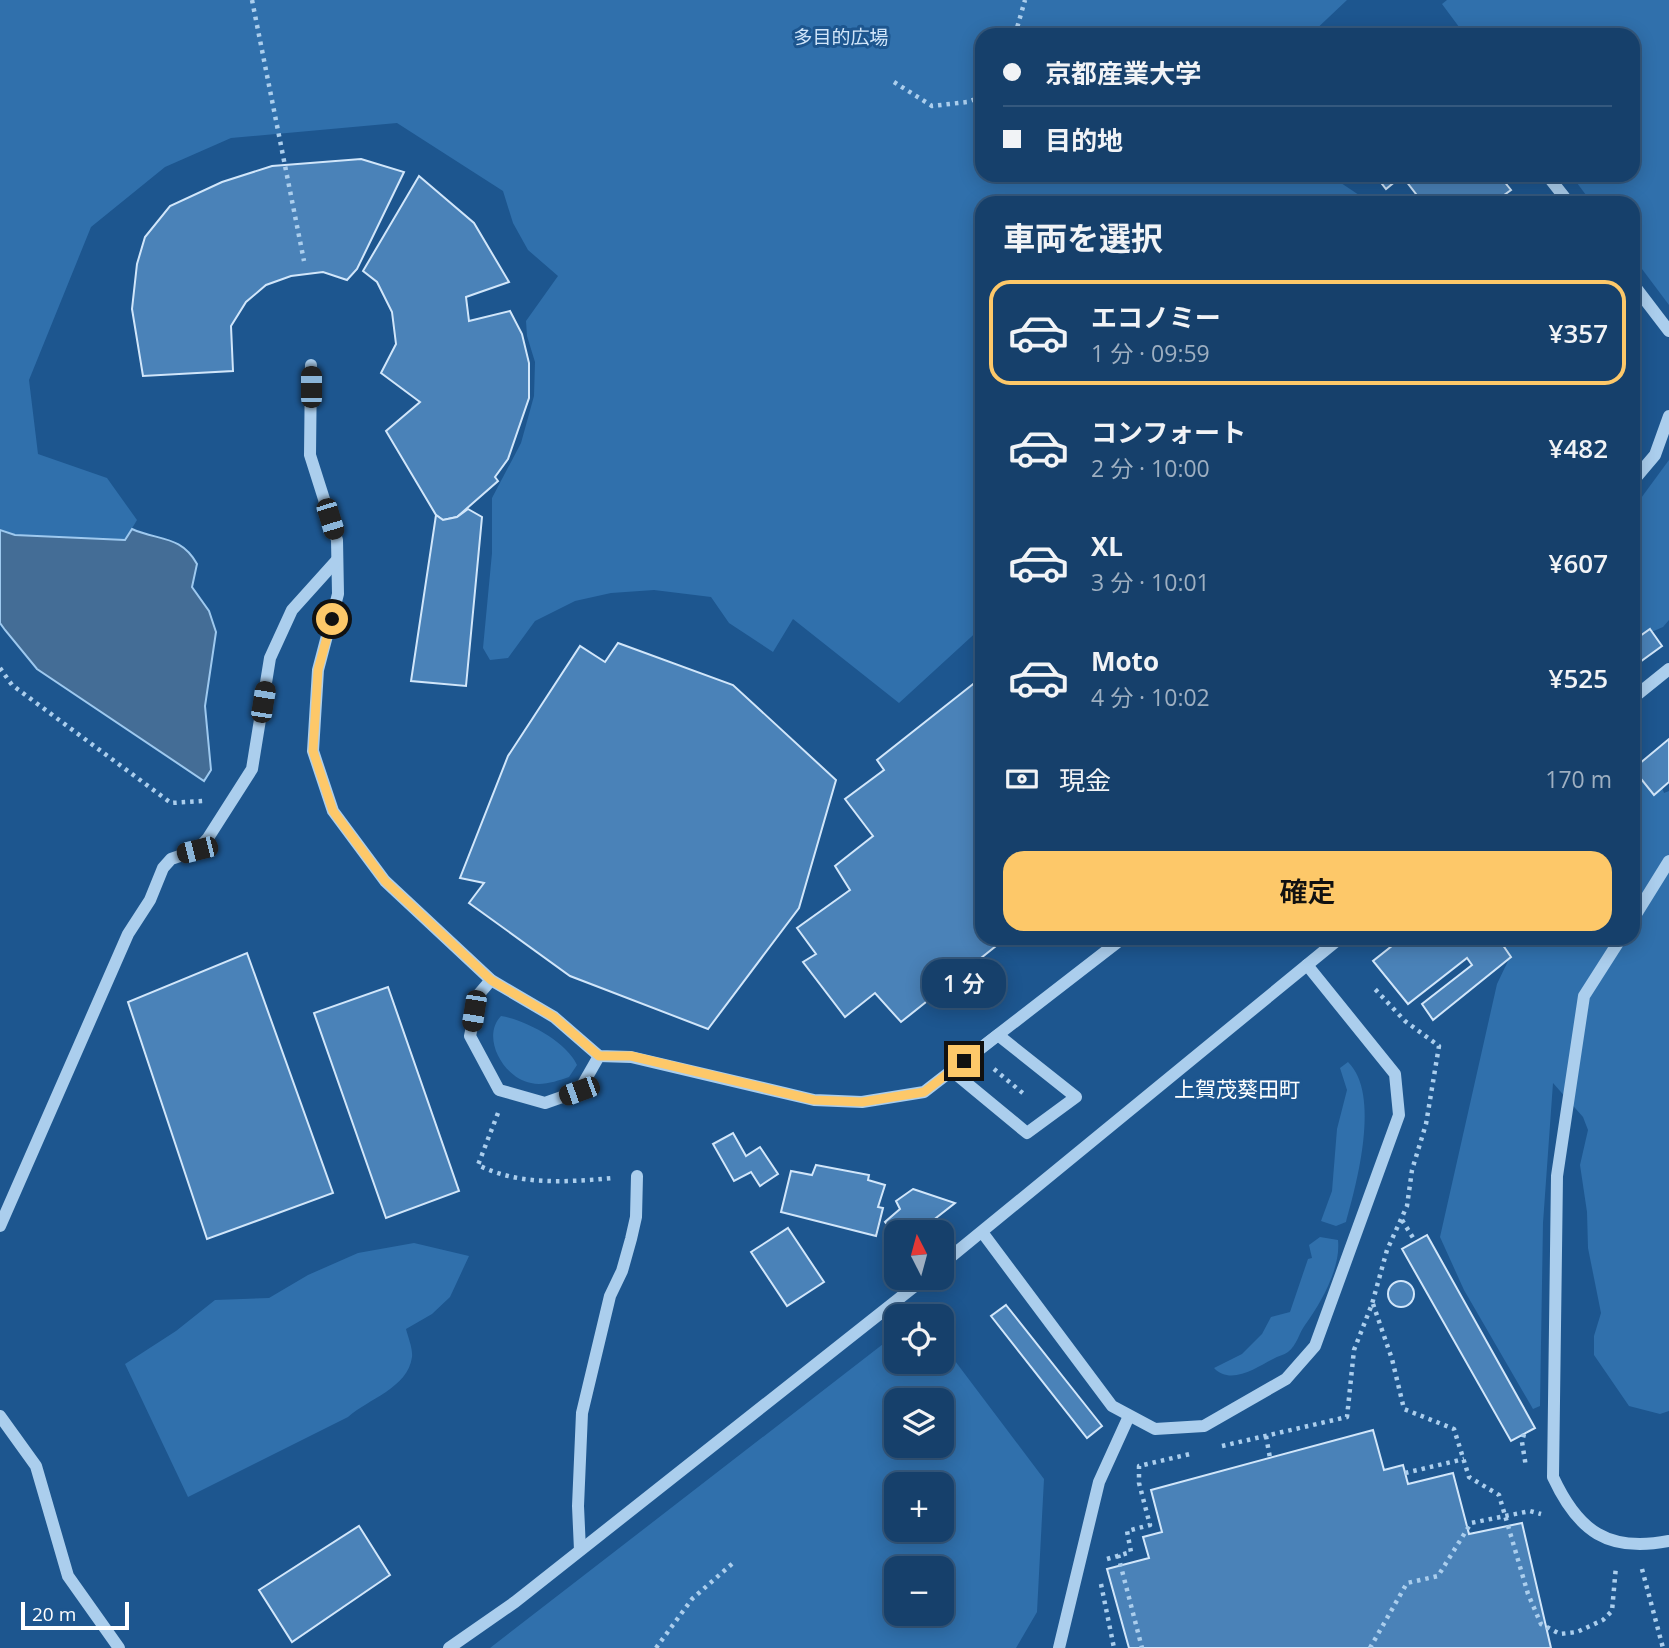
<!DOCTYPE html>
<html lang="ja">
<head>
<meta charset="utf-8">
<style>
	body { margin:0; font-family:"Open Sans","Noto Sans JP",sans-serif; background:#1f4771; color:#f1f3f6; height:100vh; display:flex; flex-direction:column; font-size:26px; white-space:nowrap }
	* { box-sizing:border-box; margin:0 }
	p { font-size:23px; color:#9eafc1 }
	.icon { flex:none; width:38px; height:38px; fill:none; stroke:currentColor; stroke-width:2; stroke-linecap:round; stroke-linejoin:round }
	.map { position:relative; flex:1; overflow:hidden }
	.panel { position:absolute; left:975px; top:196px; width:665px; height:749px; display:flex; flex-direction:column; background:#16406b; border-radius:21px; box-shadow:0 4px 18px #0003,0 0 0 2px #35597e }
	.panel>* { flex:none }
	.top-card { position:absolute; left:975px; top:28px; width:665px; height:154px; border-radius:21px; box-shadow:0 4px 18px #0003,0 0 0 2px #35597e; display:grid; align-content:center; height:154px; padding:0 28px; background:#16406b }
	.needle { width:46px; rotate:354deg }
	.controls { position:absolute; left:884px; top:1220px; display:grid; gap:14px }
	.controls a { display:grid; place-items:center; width:70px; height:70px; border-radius:14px; background:#16406b; box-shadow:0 4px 18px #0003,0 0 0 2px #35597e; font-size:35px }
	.scale { position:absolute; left:21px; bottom:18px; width:108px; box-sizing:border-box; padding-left:7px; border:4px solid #fff; border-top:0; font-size:19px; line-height:24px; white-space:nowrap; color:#fff; -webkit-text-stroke:5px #1d568f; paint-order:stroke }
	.end { position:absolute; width:32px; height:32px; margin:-16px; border:9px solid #fdc869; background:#111; box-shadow:0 0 0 4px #111 }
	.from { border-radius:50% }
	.bubble { position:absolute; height:49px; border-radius:21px; background:#16406b; box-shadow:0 4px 18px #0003,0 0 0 2px #35597e; font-size:23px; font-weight:600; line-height:49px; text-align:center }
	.car { position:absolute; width:21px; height:42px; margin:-21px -10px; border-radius:9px; box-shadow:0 0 5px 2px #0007; background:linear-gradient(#222 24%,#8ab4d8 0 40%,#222 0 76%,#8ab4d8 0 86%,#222 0) }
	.top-card b { display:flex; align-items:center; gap:24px; height:66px; font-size:26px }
	.top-card b+b { border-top:2px solid #35597e }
	.top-card i { width:18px; height:18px; background:#f1f3f6 }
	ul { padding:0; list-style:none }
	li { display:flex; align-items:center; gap:21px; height:105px; margin:0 14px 10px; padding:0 14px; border:4px solid transparent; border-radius:21px }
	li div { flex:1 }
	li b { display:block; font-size:26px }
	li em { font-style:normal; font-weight:600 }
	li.selected { border-color:#fdc869 }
	li>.icon { width:63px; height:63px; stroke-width:1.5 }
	h2 { padding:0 28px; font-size:32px; line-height:84px }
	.pay { display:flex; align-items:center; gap:18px; height:77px; padding:0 28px; font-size:26px }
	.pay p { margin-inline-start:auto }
	.action { display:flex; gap:14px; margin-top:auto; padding:14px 28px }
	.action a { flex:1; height:80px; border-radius:21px; background:#fdc869; color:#111; font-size:28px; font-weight:600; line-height:80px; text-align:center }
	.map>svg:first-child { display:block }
	.green { fill:#3070ac; fill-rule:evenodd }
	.water { fill:#446d96; stroke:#9ec9ef; stroke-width:2 }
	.building { fill:#4a82b8; stroke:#d1e6fa; stroke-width:2 }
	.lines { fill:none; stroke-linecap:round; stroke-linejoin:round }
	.path { stroke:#abceed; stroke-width:4.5; stroke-dasharray:3.5 5; stroke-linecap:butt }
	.minor { stroke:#abceed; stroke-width:12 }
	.route { stroke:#fdc869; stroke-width:9 }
	.labels { text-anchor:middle; stroke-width:6; stroke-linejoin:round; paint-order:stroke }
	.park-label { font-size:19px; fill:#d1e6fa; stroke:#1d568f }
	.neighbourhood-label { font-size:21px; fill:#fff; stroke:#1d568f }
</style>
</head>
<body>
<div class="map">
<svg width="1669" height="1648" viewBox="0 0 1669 1648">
	<rect width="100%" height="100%" fill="#1d568f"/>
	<g class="green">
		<polygon points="0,0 1347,0 1310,35 982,35 982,175 1329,175 1371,203 982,203 982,627 899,703 793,619 773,652 729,623 711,597 654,590 611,593 575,601 535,621 508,658 490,660 483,648 492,553 492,498 521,443 534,396 535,362 527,336 526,321 558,276 528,250 513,223 503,191 397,123 231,138 165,167 91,227 29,380 38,454 107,478 137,520 125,540 38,543 0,530"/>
		<polygon points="1447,0 1669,0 1669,305 1633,257 1633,203 1592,203 1571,175 1633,175 1633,35 1465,35 1442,4"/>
		<polygon points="1669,460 1669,620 1663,627 1633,640 1633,509"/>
		<polygon points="1633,776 1660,782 1664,793 1669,791 1669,1411 1660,1414 1629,1406 1594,1355 1594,1336 1601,1313 1588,1248 1587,1212 1580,1165 1588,1130 1583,1117 1553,1083 1543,1223 1540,1406 1533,1409 1464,1290 1440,1237 1497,984 1508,961 1503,940 1633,938"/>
		<path d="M501,1016C526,1020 567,1042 577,1065L569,1077C557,1081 543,1086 531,1083C505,1079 480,1038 501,1016Z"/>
		<path d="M1348,1062C1381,1094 1357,1183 1346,1222L1336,1226L1321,1221L1332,1191L1337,1129L1347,1090L1340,1068Z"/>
		<path d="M1320,1237L1338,1240C1341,1268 1321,1303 1305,1325C1299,1333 1297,1345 1288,1352C1284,1355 1278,1356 1273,1359C1257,1367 1231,1386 1214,1368L1242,1354L1262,1334L1271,1317L1290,1312L1308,1259L1312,1258L1309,1245Z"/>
		<path d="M414,1243L469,1256L450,1297L432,1314L406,1329C408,1337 413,1349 412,1357C408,1388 368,1399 348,1417L188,1497L125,1364L176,1331L215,1300L269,1298L308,1275L358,1253Z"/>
		<path d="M896,1334V1362H942V1347L946,1349L1044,1479L1037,1612L1016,1648H490ZM896,1400H942V1446H896ZM896,1484H942V1530H896ZM896,1568H942V1614H896Z"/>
	</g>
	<path class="water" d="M132,529C159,541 181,535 197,564L192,587L209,611L216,632L205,706L211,770L204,781L37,669L5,630L0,623V530L15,535L125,540Z"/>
	<g class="building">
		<polygon points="361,159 404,172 357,269 347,280 323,272 291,276 266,285 246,302 231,326 233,371 143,376 132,309 137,264 145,237 170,206 222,182 272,166"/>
		<polygon points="1375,175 1499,175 1511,190 1493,203 1423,203 1402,176 1386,189"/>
		<polygon points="419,176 474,223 509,282 466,297 469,321 510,311 522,334 529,363 529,398 508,459 495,477 498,481 457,517 443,520 436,515 386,431 420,402 381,373 396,344 392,312 377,282 363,271"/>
		<polygon points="468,509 482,517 466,686 411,681 436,515 443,520 457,517"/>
		<polygon points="1650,629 1662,646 1633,667 1633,641"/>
		<polygon points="618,643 733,685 836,780 799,908 708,1029 570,976 469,903 484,883 460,878 508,756 580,646 605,662"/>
		<polygon points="982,677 982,938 1006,938 901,1022 875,993 845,1017 803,962 816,954 797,928 850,890 835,866 873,836 845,799 884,770 877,760"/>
		<polygon points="1669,739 1669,782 1654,795 1633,769"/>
		<polygon points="1402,938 1498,938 1511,957 1433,1020 1422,1004 1472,965 1467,958 1408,1004 1373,961"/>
		<polygon points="247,953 333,1193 207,1239 128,1002"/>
		<polygon points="388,987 459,1191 386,1218 314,1013"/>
		<polygon points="733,1133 746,1156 760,1147 778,1174 760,1186 751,1172 734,1181 713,1144"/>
		<polygon points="816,1165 869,1175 868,1180 885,1185 878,1207 883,1208 876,1236 781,1212 791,1171 812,1175"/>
		<polygon points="913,1189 955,1203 918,1232 896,1232 896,1236 885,1222 900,1209 896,1201"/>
		<polygon points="788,1228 824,1282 787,1306 751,1252"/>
		<polygon points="1427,1235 1535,1428 1511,1441 1402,1249"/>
		<circle cx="1401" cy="1294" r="13"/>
		<polygon points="1006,1305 1102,1426 1087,1438 991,1316"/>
		<polygon points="1373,1430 1384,1470 1403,1465 1408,1484 1453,1473 1469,1534 1522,1523 1551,1648 1129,1648 1107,1569 1149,1558 1143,1537 1162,1532 1151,1490"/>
		<polygon points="359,1526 390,1575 292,1642 259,1590"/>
	</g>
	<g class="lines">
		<g class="path">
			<polyline points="252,0 304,261"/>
			<polyline points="1015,35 1025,0"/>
			<polyline points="894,82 932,106 967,102 982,97"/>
			<polyline points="0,668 12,685 171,803 203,801"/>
			<polyline points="994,1069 1025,1095"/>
			<path d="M498,1113L478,1165C520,1186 567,1182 613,1178"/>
			<polyline points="1402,1220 1415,1241"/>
			<polyline points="1373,1304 1392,1359 1404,1409 1454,1429 1469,1477 1499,1495 1528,1594 1541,1624 1560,1634 1577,1632 1603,1620 1612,1611 1616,1566"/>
			<polyline points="1524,1434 1522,1442 1526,1467"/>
			<polyline points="1266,1436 1270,1458"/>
			<polyline points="1222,1446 1347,1417 1354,1350 1372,1304 1387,1250 1407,1206 1412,1170 1426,1124 1439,1046 1405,1021 1374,988"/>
			<polyline points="1405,1473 1464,1459"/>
			<polyline points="1118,1555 1142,1648"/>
			<polyline points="1107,1559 1131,1552 1127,1531 1150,1525 1139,1483 1139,1466 1190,1454"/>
			<polyline points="1642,1569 1663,1648"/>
			<polyline points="1101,1584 1114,1648"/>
			<polyline points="656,1648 692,1599 733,1563"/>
			<polyline points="1370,1648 1407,1583 1438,1576 1471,1523 1530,1511 1541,1514"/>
		</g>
		<g class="minor">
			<polyline points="1547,175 1569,203"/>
			<polyline points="1633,284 1669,331"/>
			<polyline points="311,365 310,455 337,540 338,594 318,670 313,751 333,811 385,881 491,980 554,1017 599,1056 631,1057 814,1100 862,1102 924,1092 1123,938"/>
			<polyline points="1633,481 1655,455 1669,416"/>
			<polyline points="1633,698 1669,669"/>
			<polyline points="1633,919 1669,861"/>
			<path d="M1621,938L1584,996L1557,1176L1553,1477C1578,1531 1608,1553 1669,1541"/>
			<polyline points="491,980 479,994 470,1036 499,1090 545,1103 579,1091 599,1056"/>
			<polygon points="998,1035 1076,1097 1027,1133 952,1071"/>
			<polyline points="0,1226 128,934 150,900 163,868 171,859 197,850 208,838 252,769 270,658 292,610 337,560"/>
			<polyline points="982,1232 1112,1406 1155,1429 1204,1426 1286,1379 1315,1346 1399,1115 1395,1074 1307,965"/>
			<polyline points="942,1264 1340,938"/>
			<polyline points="0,1416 36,1466 68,1576 119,1648"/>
			<polyline points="580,1550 578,1506 582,1413 610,1296 622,1271 631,1239 636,1217 637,1176"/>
			<polyline points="449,1648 515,1602 925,1278"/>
			<polyline points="1059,1648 1099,1482 1129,1416"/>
		</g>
	</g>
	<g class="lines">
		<polyline class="route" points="332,619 318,670 313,751 333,811 385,881 491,980 554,1017 599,1056 631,1056 814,1100 862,1102 924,1092 964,1061"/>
	</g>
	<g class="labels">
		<g class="park-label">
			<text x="841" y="44">多目的広場</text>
		</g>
		<g class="neighbourhood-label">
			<text x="1237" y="1097">上賀茂葵田町</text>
		</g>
	</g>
</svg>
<div class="controls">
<a><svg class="needle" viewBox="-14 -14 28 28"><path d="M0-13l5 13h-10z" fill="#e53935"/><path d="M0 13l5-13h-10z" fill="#9eafc1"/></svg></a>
<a><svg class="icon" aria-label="locate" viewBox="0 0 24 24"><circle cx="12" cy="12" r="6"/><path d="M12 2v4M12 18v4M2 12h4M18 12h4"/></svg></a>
<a><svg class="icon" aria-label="layers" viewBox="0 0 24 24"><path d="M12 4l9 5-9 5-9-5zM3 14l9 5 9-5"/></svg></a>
<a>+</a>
<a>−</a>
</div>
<div class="scale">20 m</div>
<i class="end from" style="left:332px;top:619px"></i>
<i class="end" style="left:964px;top:1061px"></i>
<div class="bubble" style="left:922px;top:959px;width:84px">1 分</div>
<i class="car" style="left:311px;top:387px;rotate:0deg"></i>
<i class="car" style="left:330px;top:519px;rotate:163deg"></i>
<i class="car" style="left:263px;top:702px;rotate:9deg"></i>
<i class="car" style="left:197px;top:850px;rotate:256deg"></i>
<i class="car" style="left:474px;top:1011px;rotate:189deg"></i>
<i class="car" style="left:579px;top:1091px;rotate:250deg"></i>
<div class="top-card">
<b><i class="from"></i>京都産業大学</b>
<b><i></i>目的地</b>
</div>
<section class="panel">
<h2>車両を選択</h2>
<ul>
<li class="selected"><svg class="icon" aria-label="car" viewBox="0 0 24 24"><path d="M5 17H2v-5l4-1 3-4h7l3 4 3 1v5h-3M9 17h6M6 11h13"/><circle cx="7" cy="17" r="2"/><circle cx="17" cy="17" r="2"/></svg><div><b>エコノミー</b><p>1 分 · 09:59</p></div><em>¥357</em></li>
<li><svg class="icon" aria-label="car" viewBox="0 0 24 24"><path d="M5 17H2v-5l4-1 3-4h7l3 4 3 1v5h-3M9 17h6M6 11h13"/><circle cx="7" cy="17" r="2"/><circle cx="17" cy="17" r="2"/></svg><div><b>コンフォート</b><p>2 分 · 10:00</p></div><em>¥482</em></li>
<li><svg class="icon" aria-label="car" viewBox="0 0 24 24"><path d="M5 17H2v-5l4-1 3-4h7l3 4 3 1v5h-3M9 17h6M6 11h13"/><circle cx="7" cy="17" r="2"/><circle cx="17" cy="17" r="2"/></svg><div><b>XL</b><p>3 分 · 10:01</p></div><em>¥607</em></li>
<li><svg class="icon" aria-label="car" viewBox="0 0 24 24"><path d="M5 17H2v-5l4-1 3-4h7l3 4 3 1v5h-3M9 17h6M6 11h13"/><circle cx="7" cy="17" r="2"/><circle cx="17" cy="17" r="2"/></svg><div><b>Moto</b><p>4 分 · 10:02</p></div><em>¥525</em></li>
</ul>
<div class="pay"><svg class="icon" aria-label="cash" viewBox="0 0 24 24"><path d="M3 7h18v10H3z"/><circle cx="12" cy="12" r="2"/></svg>現金<p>170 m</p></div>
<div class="action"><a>確定</a></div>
</section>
</div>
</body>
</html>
